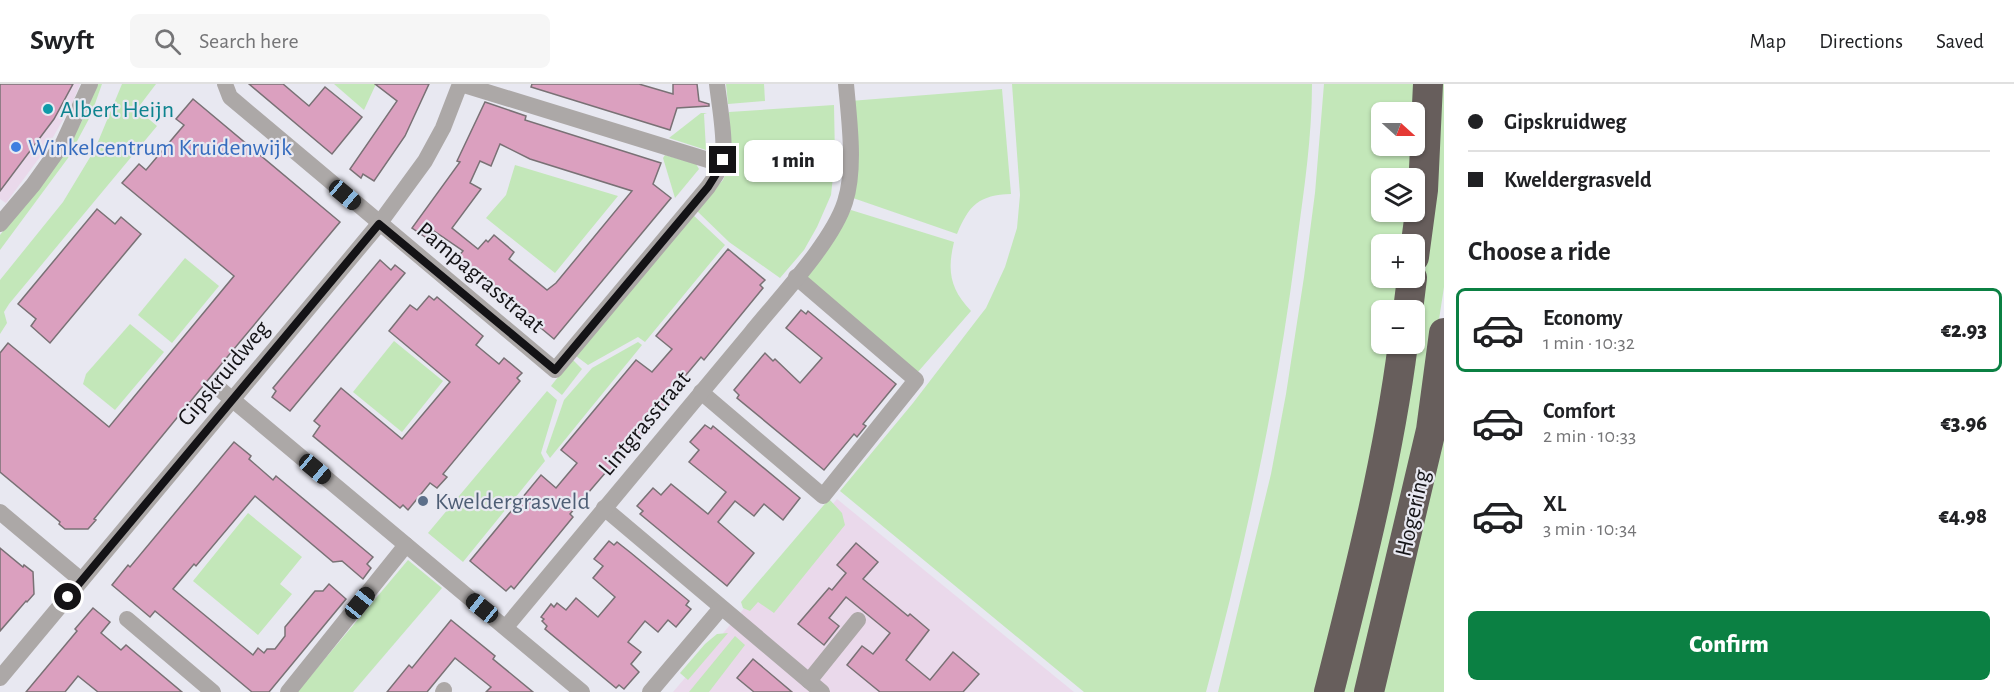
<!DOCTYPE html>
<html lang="en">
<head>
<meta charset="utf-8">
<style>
	body { margin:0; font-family:"Alegreya Sans",sans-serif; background:#f6f6f6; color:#202124; height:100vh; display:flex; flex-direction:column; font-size:22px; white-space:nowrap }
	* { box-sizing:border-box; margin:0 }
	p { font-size:20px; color:#757577 }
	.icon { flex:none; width:33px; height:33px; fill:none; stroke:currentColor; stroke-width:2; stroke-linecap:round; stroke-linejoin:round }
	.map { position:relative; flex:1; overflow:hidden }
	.sheet { display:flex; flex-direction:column; background:#fff; width:570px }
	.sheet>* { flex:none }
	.banner { display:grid; align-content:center; height:132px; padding:0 24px; background:#fff }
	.needle { width:39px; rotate:111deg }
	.buttons { position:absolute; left:1371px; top:18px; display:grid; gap:12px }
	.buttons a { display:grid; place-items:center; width:54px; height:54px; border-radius:9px; background:#fff; box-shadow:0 2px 4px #0004; font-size:30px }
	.end { position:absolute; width:27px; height:27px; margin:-14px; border:8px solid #141316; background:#fff; box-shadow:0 0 0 3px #fff }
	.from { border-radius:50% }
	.bubble { position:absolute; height:42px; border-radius:9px; background:#fff; box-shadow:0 2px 4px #0004; font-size:20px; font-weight:800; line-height:42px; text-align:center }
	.car { position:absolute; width:18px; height:36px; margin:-18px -9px; border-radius:8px; box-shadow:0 0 4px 2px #0007; background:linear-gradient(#222 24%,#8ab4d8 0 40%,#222 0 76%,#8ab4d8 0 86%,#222 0) }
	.banner b { display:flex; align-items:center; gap:21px; height:57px; font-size:22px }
	.banner b+b { border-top:2px solid #e0e0e0 }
	.banner i { width:15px; height:15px; background:#202124 }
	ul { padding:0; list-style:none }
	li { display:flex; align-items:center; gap:18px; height:84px; margin:0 12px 9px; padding:0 12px; border:3px solid transparent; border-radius:9px }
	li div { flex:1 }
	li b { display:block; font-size:22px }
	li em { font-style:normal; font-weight:800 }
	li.selected { border-color:#0b8043 }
	li>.icon { width:54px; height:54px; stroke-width:1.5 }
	h2 { padding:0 24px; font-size:27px; line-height:72px }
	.cta { display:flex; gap:12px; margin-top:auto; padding:12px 24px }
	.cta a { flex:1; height:69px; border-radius:9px; background:#0b8043; color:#fff; font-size:24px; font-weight:800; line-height:69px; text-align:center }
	header { display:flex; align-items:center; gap:36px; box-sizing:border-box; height:84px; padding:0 30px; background:#fff; border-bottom:2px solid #e0e0e0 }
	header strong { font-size:28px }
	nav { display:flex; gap:33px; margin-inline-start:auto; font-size:21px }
	.search { width:420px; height:54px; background:#f6f6f6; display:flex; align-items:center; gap:15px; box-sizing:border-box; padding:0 21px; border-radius:9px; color:#757577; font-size:22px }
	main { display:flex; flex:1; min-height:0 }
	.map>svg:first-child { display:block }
	.commercial { fill:#ead9eb }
	.green { fill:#c3e7b9; fill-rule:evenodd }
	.building { fill:#dba0bf; stroke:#797175; stroke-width:1.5; fill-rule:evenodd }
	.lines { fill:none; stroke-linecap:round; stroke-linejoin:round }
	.street { stroke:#aca8a7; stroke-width:16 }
	.highway { stroke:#675e5c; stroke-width:30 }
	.route { stroke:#141316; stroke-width:8 }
	.culture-dot { fill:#0f9aa8; stroke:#e8e8f1; stroke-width:2 }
	.shop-dot { fill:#3f7fe0; stroke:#e8e8f1; stroke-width:2 }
	.service-dot { fill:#5c6f8a; stroke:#e8e8f1; stroke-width:2 }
	.labels { text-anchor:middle; stroke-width:4.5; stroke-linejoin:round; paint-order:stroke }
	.culture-label { font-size:24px; fill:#0d838f; stroke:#e8e8f1; text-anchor:start }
	.shop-label { font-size:24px; fill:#366cbe; stroke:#e8e8f1; text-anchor:start }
	.street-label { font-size:24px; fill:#141316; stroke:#e8e8f1 }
	.service-label { font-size:24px; fill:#4e5e75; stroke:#e8e8f1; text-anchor:start }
</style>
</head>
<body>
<header>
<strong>Swyft</strong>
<div class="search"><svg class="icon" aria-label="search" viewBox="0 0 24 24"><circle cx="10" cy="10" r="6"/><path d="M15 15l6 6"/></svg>Search here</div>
<nav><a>Map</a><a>Directions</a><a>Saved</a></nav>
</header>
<main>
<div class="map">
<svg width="1444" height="608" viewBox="0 0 1444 608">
	<rect width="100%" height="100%" fill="#e8e8f1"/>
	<g class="commercial">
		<polygon points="0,0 80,0 72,20 48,62 6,119 0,115"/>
		<polygon points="837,415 1074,608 673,608"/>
	</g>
	<g class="green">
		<polygon points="97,0 102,0 91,31 68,74 0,166 0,151 69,62 86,29"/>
		<polygon points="122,0 156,0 137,25 157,42 9,220 4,228 7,239 0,250 0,196 63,118 95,65"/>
		<polygon points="334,0 376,0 364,26"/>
		<polygon points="726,0 764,0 765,17 728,20"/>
		<path d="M1012,0H1312C1312,53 1304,106 1297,158C1278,310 1246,461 1206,608H1084L840,407L913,319L979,233L986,224L1005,183L1017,144L1020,111Z"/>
		<path d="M1324,0H1422L1414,94H1382V128H1413L1410,160H1382V194H1407L1402,226H1382V260H1398L1322,608H1218L1271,390L1286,310L1304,193L1315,109ZM1382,28H1414V62H1382Z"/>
		<polygon points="1441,0 1444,0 1444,203 1422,346 1363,608 1342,608 1406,323 1426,181"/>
		<path d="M1002,5L1011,110C979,111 969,121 957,150L853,114L850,17Z"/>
		<polygon points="834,21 835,74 831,111 817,143 804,166 780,194 729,158 696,126 723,96 731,78 729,28"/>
		<polygon points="701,29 707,29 704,30 706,66 669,54"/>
		<polygon points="665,71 696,80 699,85 675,114 663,74"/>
		<polygon points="515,81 618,112 555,189 486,134 506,111"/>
		<path d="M851,126L954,158C947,187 950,205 971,227L917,289L806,192Z"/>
		<polygon points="692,130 725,161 645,258 638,253 588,281 576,272"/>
		<polygon points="185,174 219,202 172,259 138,231"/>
		<polygon points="130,240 164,268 115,326 83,300 86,290"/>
		<polygon points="394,257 443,297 402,348 353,308"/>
		<polygon points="638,258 642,261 550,374 546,368 564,316 592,284"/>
		<polygon points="572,275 582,285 562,311 551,302"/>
		<polygon points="547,307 557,316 541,369 545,377 463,478 428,449"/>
		<polygon points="1444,339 1444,608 1382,608"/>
		<polygon points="829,415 842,429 845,441 774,529 758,518 750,527 743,524 741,518"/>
		<polygon points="248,429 302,473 280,500 292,510 258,551 193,497"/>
		<polygon points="408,476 442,504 353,608 297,608"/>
		<polygon points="728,549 688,596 680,589 705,560 717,550"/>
		<polygon points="735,552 745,561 709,608 689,608"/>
	</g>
	<g class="building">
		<polygon points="0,0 73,0 54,35 0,107"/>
		<polygon points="249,0 283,0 309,22 325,3 362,33 332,70"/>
		<polygon points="375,0 429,0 405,52 374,97 363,90 361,94 350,85 397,17"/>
		<polygon points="532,0 639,0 673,10 673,0 697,0 699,17 709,20 709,22 677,24 670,46 531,3"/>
		<polygon points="193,15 340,138 208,296 94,435 96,436 88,445 65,445 59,440 60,438 0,388 0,269 8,259 109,343 234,192 122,99 139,80 146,86 184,41 176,35"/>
		<path d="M485,18L526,32L525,36L661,79L653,100L671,114L554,255L457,174L463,167L434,147L428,155L412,144L460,78L457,77ZM500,60L530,75L632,107L556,199L547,206L509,175L514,168L494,151L488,158L486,156L478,165L452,144L481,105L470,99L480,77L491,82Z"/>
		<polygon points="97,125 115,140 121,133 141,150 50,259 31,242 36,235 18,220"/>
		<polygon points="728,165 765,196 760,201 763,204 704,276 701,273 665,316 669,318 609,390 606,388 570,430 573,433 514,505 511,502 506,507 470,477 541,391 556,404 577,379 561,366 636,276 652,288 672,265 656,252"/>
		<polygon points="380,176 391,186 395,181 405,189 290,327 272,313 276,307 273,304"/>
		<polygon points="429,212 434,216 437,213 483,252 476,261 499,280 504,274 522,289 517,294 520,297 443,390 447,393 437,404 430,399 408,426 403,421 400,424 313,352 320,342 314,337 341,304 402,355 450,298 389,247 410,221 417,226"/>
		<polygon points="801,226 806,230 808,227 896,300 863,340 866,342 857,353 854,350 824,386 737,314 739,311 734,306 765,269 773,277 775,275 800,299 822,274 786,244"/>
		<polygon points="705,341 711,345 713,342 800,414 783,436 764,420 754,432 735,417 718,438 754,469 727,502 640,430 643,427 637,422 653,404 661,411 671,400 708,430 726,408 689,378 699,366 690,358"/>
		<polygon points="234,358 251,372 249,375 273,396 276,392 373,473 367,480 371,484 363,495 342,477 333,478 255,412 196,482 194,480 173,505 253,571 258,564 264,569 267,565 275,565 285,552 285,543 315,507 323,507 329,500 346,515 269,608 252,608 155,527 150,533 112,501 128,481 130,483"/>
		<polygon points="609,457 614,461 617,458 631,469 689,517 686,521 691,525 676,543 668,536 658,548 645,537 628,558 641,568 631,580 639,588 624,605 619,601 616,604 545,545 547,542 542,537 544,535 541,533 551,520 554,523 557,519 566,526 576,514 598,533 615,513 593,494 603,482 594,475"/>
		<polygon points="856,459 878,478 863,495 908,532 910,530 929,546 906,576 930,596 953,568 979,590 963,608 880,608 847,581 862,562 873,570 890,549 846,513 829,534 839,542 824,561 798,540 829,504 832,506 846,489 837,481"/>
		<polygon points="0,464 23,483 24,481 33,488 34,510 27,518 26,517 0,547"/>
		<polygon points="93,524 110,538 101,549 121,566 126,561 182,608 98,608 78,592 65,608 26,608 77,547 75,545"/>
		<polygon points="451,536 495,572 493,575 533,608 486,608 491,603 455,574 427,608 387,608 409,581 412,584"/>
		<polygon points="753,575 792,608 754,608 737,594"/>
	</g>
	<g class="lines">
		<g class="street">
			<path d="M225,0L230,13L555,286L708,103C713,95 720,87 722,78C727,61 719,19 717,0"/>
			<polyline points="461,0 721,80"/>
			<polyline points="0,140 33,101 63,59 90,0"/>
			<polyline points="216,302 582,608"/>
			<polyline points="701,308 823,412 916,296 796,193"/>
			<polyline points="604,424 822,608"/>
			<polyline points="0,428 81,496"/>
			<polyline points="127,535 213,608"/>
			<path d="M506,543C587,445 669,348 750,250C778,215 832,159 845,118C856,84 849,35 846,0"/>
			<polyline points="0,594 379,140 425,77 443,44 460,0"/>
			<polyline points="809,597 858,536"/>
			<polyline points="288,608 406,461"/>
			<polyline points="443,608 444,606"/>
			<polyline points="650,608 721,524"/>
		</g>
		<g class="highway">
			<polyline points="1414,173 1423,106 1428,0"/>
			<polyline points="1408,226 1412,194"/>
			<path d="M1329,608C1358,493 1388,377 1403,260"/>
			<polyline points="1369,608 1431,346 1444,249"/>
		</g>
	</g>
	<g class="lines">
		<polyline class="route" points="68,513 379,140 555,286 708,103 718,87 723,76"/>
	</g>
	<circle class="culture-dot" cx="48" cy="25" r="6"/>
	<circle class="shop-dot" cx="16" cy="63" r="6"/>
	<circle class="service-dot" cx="423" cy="417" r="6"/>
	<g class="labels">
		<g class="culture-label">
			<text x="60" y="33">Albert Heijn</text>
		</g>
		<g class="shop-label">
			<text x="28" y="71">Winkelcentrum Kruidenwijk</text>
		</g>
		<g class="street-label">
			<text transform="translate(481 193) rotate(40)" y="8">Pampagrasstraat</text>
			<text transform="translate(223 289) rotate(-50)" y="8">Gipskruidweg</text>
			<text transform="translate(644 339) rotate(-50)" y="8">Lintgrasstraat</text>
			<text transform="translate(1412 429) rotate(-77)" y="8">Hogering</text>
		</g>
		<g class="service-label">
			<text x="435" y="425">Kweldergrasveld</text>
		</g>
	</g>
</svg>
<div class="buttons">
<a><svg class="needle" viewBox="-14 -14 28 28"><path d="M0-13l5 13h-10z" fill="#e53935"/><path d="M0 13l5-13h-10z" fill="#757577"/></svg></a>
<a><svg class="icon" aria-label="layers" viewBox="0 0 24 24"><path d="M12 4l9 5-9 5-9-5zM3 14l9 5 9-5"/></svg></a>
<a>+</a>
<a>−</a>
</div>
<i class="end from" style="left:68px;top:513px"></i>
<i class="end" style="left:723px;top:76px"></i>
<div class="bubble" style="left:744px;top:56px;width:99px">1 min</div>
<i class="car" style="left:345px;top:111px;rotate:130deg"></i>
<i class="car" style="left:315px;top:385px;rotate:130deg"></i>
<i class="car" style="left:360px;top:519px;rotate:39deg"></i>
<i class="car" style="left:482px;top:524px;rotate:309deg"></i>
</div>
<section class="sheet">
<div class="banner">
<b><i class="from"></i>Gipskruidweg</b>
<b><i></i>Kweldergrasveld</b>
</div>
<h2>Choose a ride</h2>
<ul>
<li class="selected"><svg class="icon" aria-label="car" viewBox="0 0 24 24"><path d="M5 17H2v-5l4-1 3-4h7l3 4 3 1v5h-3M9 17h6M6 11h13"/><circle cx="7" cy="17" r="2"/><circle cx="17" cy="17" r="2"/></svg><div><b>Economy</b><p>1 min · 10:32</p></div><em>€2.93</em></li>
<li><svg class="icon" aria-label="car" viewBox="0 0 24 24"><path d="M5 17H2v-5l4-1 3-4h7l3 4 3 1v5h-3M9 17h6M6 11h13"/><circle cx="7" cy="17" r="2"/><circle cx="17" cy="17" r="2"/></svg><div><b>Comfort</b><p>2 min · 10:33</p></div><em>€3.96</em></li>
<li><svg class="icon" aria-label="car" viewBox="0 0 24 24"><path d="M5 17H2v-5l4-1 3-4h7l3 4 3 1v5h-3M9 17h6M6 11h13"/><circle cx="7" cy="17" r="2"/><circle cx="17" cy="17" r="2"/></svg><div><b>XL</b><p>3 min · 10:34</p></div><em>€4.98</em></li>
</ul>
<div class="cta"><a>Confirm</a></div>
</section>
</main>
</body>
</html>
